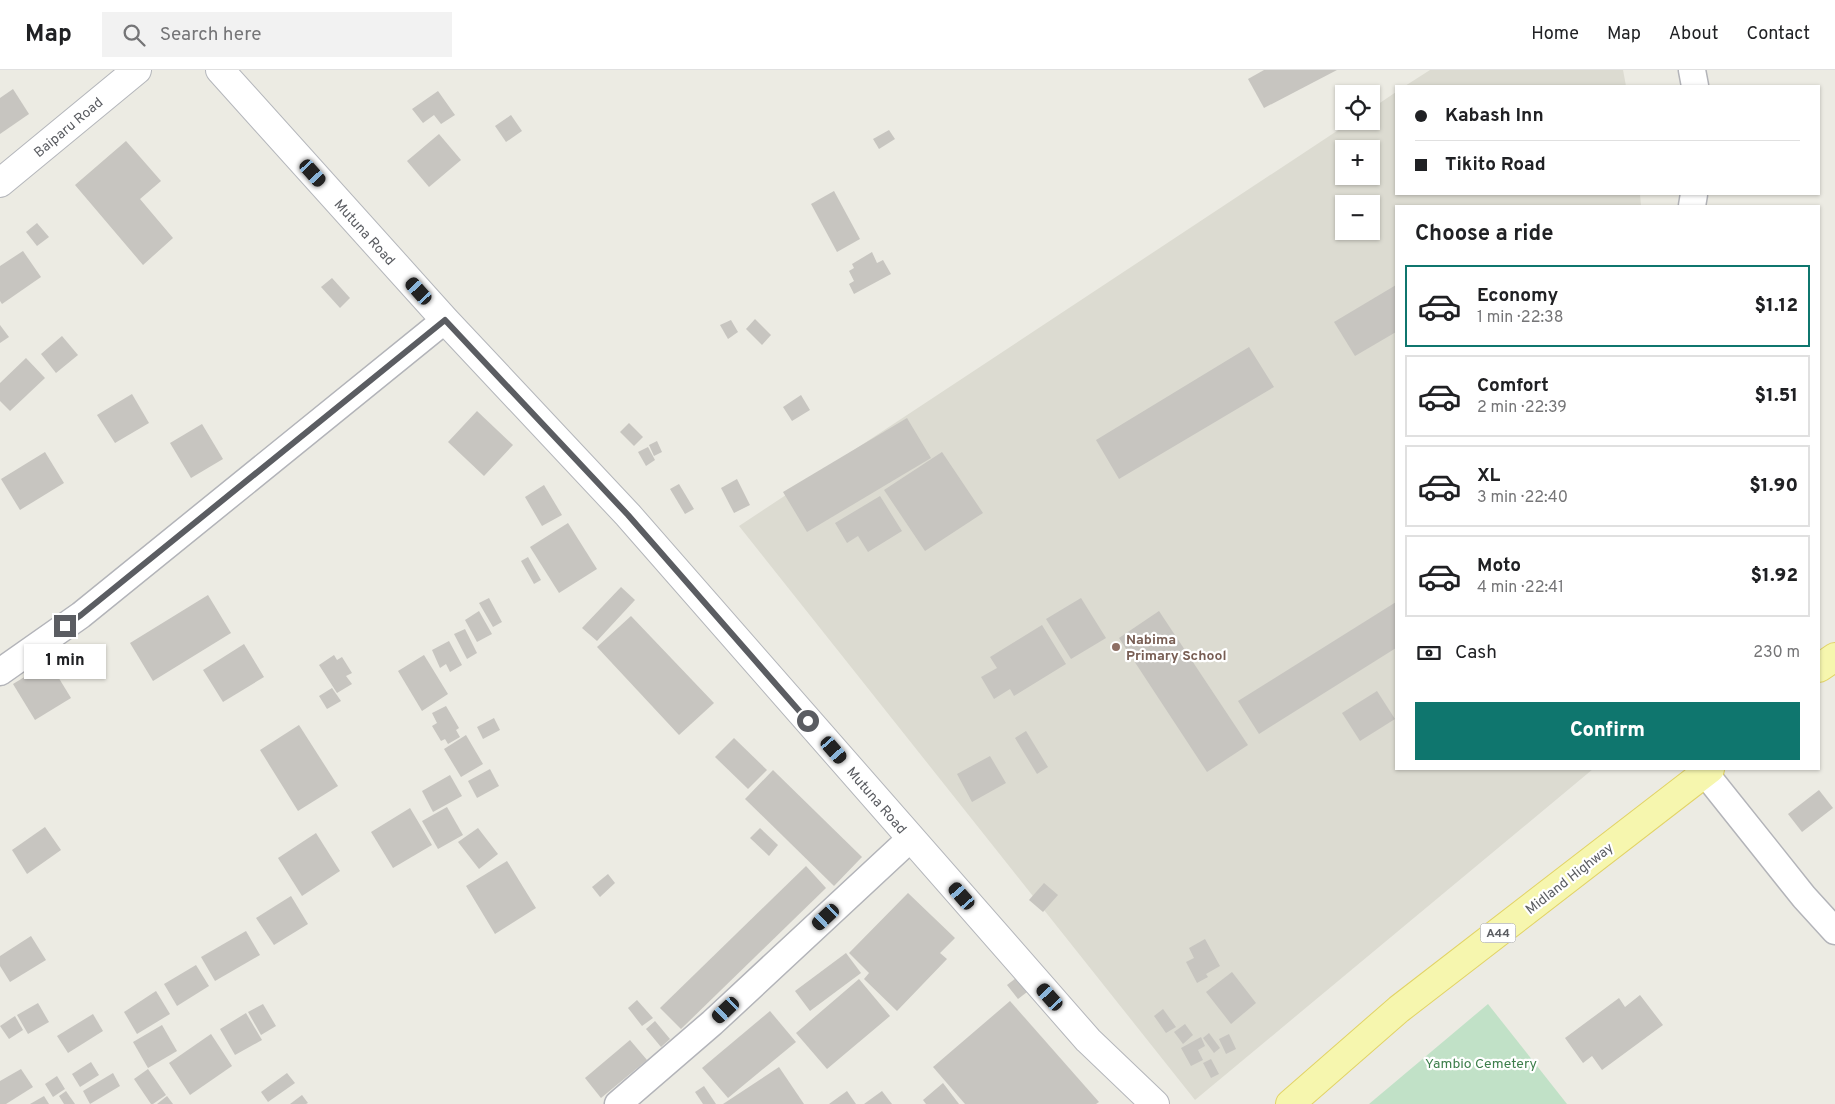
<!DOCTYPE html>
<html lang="en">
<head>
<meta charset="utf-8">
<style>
	body { margin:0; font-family:Overpass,sans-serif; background:#f2f2f2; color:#202124; height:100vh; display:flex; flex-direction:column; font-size:19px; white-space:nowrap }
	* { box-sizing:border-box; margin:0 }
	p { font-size:16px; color:#757577 }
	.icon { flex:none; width:28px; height:28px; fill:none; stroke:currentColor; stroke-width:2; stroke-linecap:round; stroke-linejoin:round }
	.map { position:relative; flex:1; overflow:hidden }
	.drawer { position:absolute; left:1395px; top:135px; width:425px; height:565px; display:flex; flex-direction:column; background:#fff; border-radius:0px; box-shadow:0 1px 4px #0004 }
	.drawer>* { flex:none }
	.hud { position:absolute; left:1395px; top:15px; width:425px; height:110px; border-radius:0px; box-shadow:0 1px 4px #0004; display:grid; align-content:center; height:110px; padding:0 20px; background:#fff }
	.fabs { position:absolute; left:1335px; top:15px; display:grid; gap:10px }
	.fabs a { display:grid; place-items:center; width:45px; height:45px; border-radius:0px; background:#fff; box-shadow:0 1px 4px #0004; font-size:25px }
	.end { position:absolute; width:22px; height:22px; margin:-11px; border:6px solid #5b5d62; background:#fff; box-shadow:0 0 0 2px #fff }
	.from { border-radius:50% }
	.bubble { position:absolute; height:35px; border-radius:0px; background:#fff; box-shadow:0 1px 4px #0004; font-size:16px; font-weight:800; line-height:35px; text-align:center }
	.car { position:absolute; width:15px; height:30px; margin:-15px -8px; border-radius:6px; box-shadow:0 0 4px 1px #0007; background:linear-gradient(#222 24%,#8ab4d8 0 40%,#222 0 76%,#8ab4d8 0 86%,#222 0) }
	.hud b { display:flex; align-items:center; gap:18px; height:48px; font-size:19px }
	.hud b+b { border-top:1px solid #e0e0e0 }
	.hud i { width:12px; height:12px; background:#202124 }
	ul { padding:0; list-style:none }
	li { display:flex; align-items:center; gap:15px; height:82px; margin:0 10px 8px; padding:0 10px; border:2px solid #e0e0e0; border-radius:0px }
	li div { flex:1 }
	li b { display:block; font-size:19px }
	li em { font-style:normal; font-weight:800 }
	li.active { border-color:#0f766e }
	li>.icon { width:45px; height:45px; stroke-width:1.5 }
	h2 { padding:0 20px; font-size:22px; line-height:60px }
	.pay { display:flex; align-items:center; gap:12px; height:55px; padding:0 20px; font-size:19px }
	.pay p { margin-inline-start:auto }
	.action { display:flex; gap:10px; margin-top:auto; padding:10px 20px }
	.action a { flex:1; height:58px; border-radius:0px; background:#0f766e; color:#fff; font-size:20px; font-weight:800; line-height:58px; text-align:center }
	header { display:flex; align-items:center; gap:30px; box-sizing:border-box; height:70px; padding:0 25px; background:#fff; border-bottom:1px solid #e0e0e0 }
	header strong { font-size:24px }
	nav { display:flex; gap:28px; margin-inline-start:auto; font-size:18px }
	.search { width:350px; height:45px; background:#f2f2f2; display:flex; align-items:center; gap:12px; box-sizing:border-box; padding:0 18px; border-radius:0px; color:#757577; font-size:19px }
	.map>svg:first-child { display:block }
	.education { fill:#dcdbd1; fill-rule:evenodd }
	.green { fill:#c1e1c7 }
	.building { fill:#c7c5c0 }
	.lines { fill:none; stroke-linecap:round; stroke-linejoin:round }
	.street-casing { stroke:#b3b4b9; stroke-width:29 }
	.secondary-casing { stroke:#b4b6bb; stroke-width:30 }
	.primary-casing { stroke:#e2d366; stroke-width:30 }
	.street { stroke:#fff; stroke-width:26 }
	.secondary { stroke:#fff; stroke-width:28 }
	.primary { stroke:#f6f6ae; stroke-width:28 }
	.route { stroke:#5b5d62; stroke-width:6 }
	.education-dot { fill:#8d6e63; stroke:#fff; stroke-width:2 }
	.labels { text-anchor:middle; stroke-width:4.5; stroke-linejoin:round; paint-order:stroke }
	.shield { fill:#fff; stroke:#8c8e91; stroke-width:1 }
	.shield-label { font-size:12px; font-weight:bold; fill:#5b5d62 }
	.street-label { font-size:14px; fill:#5b5d62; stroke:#fff }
	.education-label { font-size:14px; font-weight:bold; fill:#785e54; stroke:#fff; text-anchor:start }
	.park-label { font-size:14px; fill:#3d7e4b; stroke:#fff }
</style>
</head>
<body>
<header>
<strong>Map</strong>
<div class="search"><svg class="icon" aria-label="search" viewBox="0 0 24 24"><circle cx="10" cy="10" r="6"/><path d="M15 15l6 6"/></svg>Search here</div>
<nav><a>Home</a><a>Map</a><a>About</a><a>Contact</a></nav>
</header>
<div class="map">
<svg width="1835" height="1034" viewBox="0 0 1835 1034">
	<rect width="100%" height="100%" fill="#ecebe3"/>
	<g class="education">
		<polygon points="1430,0 1623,0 1626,16 1405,16"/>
		<path d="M1396,22V124H1640L1641,136H1396V699H1593L1195,1030L739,456L1352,51H1371V39ZM1344,79H1371V106H1344ZM1344,134H1371V161H1344Z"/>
	</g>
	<polygon class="green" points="1488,934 1567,1034 1369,1034"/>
	<g class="building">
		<polygon points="1264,0 1337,0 1264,38 1248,9"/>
		<polygon points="13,19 29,44 0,64 0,28"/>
		<polygon points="438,21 455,45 441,54 434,45 423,53 412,39"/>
		<polygon points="511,45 522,61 506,72 495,56"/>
		<polygon points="889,60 895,69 879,79 873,69"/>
		<polygon points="439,64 461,90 429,117 407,91"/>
		<polygon points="126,71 161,111 140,129 173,168 143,195 75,115"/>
		<polygon points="834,121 860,169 837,182 811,134"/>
		<polygon points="37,153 49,167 37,176 26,162"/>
		<polygon points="23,181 41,207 2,234 0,231 0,196"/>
		<polygon points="872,182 877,193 883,190 891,204 854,224 849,214 854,211 849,201 854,198 852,194"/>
		<polygon points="332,208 350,228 340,238 321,217"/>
		<polygon points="1396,215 1396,262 1355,286 1334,252"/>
		<polygon points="755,249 771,265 762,275 746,259"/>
		<polygon points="731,250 738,262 728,269 720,255"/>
		<polygon points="0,255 9,267 0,273"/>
		<polygon points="62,266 78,285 56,303 41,284"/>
		<polygon points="1249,277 1274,317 1119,409 1096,370"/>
		<polygon points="26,288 45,308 10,341 0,331 0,313"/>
		<polygon points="132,324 149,353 115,373 97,345"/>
		<polygon points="801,325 810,340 792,351 783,337"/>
		<polygon points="477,341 513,375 484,406 448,372"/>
		<polygon points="907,348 931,388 807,462 783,422"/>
		<polygon points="629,353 643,367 634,376 620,362"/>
		<polygon points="202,354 223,389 191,408 170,373"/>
		<polygon points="657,371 662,382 654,386 649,375"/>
		<polygon points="648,377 655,390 646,396 638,382"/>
		<polygon points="45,382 64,413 20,440 1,409"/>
		<polygon points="942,382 983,443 925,481 884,420"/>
		<polygon points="737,409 750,435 734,443 721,418"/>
		<polygon points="679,414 694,439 685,444 670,419"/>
		<polygon points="544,415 562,445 542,456 525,427"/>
		<polygon points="880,426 902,461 868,482 858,466 847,473 835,453"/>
		<polygon points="568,453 597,499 559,523 530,477"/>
		<polygon points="528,487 541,510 534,514 521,491"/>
		<polygon points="621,517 635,530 597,571 582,558"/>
		<polygon points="208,525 231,563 153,611 130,573"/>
		<polygon points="489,528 502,552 493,557 479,533"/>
		<polygon points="1081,528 1106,568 1071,589 1046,549"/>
		<polygon points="1396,532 1396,578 1259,664 1238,631"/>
		<polygon points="479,541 492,564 477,572 465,550"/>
		<polygon points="1159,541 1248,675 1207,702 1119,568"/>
		<polygon points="631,546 714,633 679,665 597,577"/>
		<polygon points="1042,555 1066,594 1014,626 1010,619 994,629 981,607 997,598 990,587"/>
		<polygon points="465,559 477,583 467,589 454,564"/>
		<polygon points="449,571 462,595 450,602 446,594 440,598 432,580"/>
		<polygon points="244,574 264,607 223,632 203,600"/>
		<polygon points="334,585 337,590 342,587 352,603 346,606 352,614 337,623 319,595"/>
		<polygon points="424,585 448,624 422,641 398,601"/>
		<polygon points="49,592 71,628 35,650 13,614"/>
		<polygon points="332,618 341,631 327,639 319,626"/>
		<polygon points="1377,621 1395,649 1360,671 1342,643"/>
		<polygon points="446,636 459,658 456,660 460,667 448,674 445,669 441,671 432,656 437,653 432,643"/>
		<polygon points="494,648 500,660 483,669 477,657"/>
		<polygon points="299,655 338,716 298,741 260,680"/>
		<polygon points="1026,661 1048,697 1037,704 1015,668"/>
		<polygon points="466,665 483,694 461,707 444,679"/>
		<polygon points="734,668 767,700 748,719 715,687"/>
		<polygon points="990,686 1006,713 972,732 957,704"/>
		<polygon points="490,699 499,716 477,728 468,711"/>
		<polygon points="773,700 862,787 834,816 745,729"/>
		<polygon points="450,705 462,726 433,742 422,721"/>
		<polygon points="1819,720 1833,738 1802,762 1788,744"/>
		<polygon points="447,737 463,765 438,779 422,751"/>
		<polygon points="410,738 432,775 393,798 371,762"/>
		<polygon points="45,757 61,780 27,804 12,780"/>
		<polygon points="478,758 498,784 479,799 458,772"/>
		<polygon points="760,758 778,775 769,786 750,768"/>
		<polygon points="316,763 340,801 302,826 278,788"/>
		<polygon points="507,791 536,838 495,864 466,816"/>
		<polygon points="806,796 826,818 681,959 660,938"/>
		<polygon points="608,804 615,813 600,827 592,817"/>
		<polygon points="1044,813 1058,825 1043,842 1029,830"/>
		<polygon points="908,823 955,868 940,883 947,889 897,941 864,909 869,903 849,883"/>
		<polygon points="291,826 308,854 274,875 256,848"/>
		<polygon points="246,861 260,885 215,911 201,887"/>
		<polygon points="31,866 46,890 10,912 0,896 0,886"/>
		<polygon points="1205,869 1220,896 1206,904 1208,907 1197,913 1186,892 1194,888 1189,878"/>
		<polygon points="846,883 861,903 810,941 795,921"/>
		<polygon points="196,895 209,916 177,936 164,914"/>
		<polygon points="1232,902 1256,933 1231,954 1206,922"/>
		<polygon points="1020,905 1031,919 1018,929 1007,915"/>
		<polygon points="859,909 890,946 827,999 796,963"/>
		<polygon points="156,921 170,944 137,964 124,942"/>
		<polygon points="1640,925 1663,955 1602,1000 1592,986 1583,993 1565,968 1619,928 1625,937"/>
		<polygon points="637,930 653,948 642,956 628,938"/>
		<polygon points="1010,931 1099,1032 1096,1034 965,1034 933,997"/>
		<polygon points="38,933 49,952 28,964 17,945"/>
		<polygon points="263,934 276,956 261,965 248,942"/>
		<polygon points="1163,939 1176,957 1166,963 1154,946"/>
		<polygon points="770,941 796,972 728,1028 702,998"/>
		<polygon points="246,943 262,970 235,985 220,959"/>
		<polygon points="93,944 103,961 68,983 57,966"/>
		<polygon points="15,946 23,960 9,969 0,956"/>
		<polygon points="655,951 670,969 661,977 646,959"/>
		<polygon points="1185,954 1193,965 1183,974 1174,962"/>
		<polygon points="162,955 177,981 148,998 133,972"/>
		<polygon points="1209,963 1220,978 1214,983 1203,968"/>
		<polygon points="211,964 232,996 190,1025 169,993"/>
		<polygon points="1229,964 1236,979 1226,984 1219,969"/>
		<polygon points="1201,967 1205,976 1198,980 1203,990 1191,996 1181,978"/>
		<polygon points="630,970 647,990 601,1028 585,1008"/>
		<polygon points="1211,989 1219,1004 1211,1008 1203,993"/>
		<polygon points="91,992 99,1005 80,1017 72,1004"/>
		<polygon points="779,997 804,1034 723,1034"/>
		<polygon points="21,999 33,1017 6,1034 0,1034 0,1011"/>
		<polygon points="148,999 166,1025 153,1034 151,1034 134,1009"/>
		<polygon points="113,1003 120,1016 90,1034 83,1021"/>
		<polygon points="287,1003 295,1013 268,1032 261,1022"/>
		<polygon points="57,1006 65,1019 53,1027 45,1014"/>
		<polygon points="943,1013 959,1034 926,1034 923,1030"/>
		<polygon points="704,1016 716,1034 703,1034 695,1022"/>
		<polygon points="66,1021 75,1034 64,1034 59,1026"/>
		<polygon points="847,1021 856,1034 829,1034"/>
		<polygon points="882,1021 892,1034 864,1034"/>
		<polygon points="302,1025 308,1033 306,1034 290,1034"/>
		<polygon points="44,1026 49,1034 30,1034"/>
		<polygon points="167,1026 173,1034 157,1034"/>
	</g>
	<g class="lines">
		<g class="street-casing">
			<g id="street">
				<polyline points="1692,0 1695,16"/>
				<polyline points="1692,136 1694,124"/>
				<polyline points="0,602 81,545 445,250"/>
				<polyline points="1705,703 1804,827 1835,861"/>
				<polyline points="618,1034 712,953 911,768"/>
			</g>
		</g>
		<g class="secondary-casing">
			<g id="secondary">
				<polyline points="220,0 445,250 628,445 1088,970 1155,1034"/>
				<polyline points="0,113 137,0"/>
			</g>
		</g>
		<g class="primary-casing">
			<g id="primary">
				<polyline points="1819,598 1835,587"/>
				<polyline points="1290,1034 1399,939 1710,699"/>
			</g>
		</g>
		<use href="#street" class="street"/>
		<use href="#secondary" class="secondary"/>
		<use href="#primary" class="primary"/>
	</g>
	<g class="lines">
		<polyline class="route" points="65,556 81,545 445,250 628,445 808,651"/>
	</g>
	<circle class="education-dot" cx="1116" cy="577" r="5"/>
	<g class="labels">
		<rect class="shield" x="1480.5" y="853.5" width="35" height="19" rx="4"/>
		<g class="shield-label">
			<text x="1498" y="867">A44</text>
		</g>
		<g class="street-label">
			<text transform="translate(68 57) rotate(-40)" y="5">Baiparu Road</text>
			<text transform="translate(365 162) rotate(48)" y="5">Mutuna Road</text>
			<text transform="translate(877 730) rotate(49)" y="5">Mutuna Road</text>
			<text transform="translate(1569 808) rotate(-38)" y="5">Midland Highway</text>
		</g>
		<g class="education-label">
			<text x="1126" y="574">Nabima<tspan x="1126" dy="16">Primary School</tspan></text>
		</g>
		<g class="park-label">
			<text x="1481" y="998">Yambio Cemetery</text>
		</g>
	</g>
</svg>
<div class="fabs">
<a><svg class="icon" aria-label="locate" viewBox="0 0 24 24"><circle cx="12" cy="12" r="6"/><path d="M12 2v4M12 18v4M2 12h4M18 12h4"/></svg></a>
<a>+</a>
<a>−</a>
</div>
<i class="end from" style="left:808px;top:651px"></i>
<i class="end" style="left:65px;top:556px"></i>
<div class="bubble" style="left:24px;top:574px;width:82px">1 min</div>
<i class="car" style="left:313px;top:103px;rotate:138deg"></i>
<i class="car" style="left:419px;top:221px;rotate:318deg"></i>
<i class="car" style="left:834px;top:680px;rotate:139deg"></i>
<i class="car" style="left:962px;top:826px;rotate:319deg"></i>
<i class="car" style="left:826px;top:847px;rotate:227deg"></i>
<i class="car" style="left:1050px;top:927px;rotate:318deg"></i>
<i class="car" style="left:726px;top:940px;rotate:227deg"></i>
<div class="hud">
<b><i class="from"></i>Kabash Inn</b>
<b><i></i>Tikito Road</b>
</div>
<section class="drawer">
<h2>Choose a ride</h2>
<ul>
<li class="active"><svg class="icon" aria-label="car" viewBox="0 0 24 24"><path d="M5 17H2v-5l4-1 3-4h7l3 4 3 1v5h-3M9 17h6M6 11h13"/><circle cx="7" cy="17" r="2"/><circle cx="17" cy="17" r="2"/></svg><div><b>Economy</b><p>1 min · 22:38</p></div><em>$1.12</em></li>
<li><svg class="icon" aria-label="car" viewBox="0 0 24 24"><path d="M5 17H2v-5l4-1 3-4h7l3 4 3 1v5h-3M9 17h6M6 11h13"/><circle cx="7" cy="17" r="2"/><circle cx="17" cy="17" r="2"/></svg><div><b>Comfort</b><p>2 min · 22:39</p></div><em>$1.51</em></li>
<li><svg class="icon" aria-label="car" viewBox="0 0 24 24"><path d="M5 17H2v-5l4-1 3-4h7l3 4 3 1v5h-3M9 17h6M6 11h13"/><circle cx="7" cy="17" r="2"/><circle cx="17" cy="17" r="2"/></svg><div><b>XL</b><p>3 min · 22:40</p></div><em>$1.90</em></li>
<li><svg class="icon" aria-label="car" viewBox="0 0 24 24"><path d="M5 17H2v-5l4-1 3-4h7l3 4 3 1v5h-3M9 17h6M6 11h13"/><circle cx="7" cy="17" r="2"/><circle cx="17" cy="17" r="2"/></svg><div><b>Moto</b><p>4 min · 22:41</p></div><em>$1.92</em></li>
</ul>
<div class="pay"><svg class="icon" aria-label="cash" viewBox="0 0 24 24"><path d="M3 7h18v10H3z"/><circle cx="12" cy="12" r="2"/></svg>Cash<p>230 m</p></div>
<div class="action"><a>Confirm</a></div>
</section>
</div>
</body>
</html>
